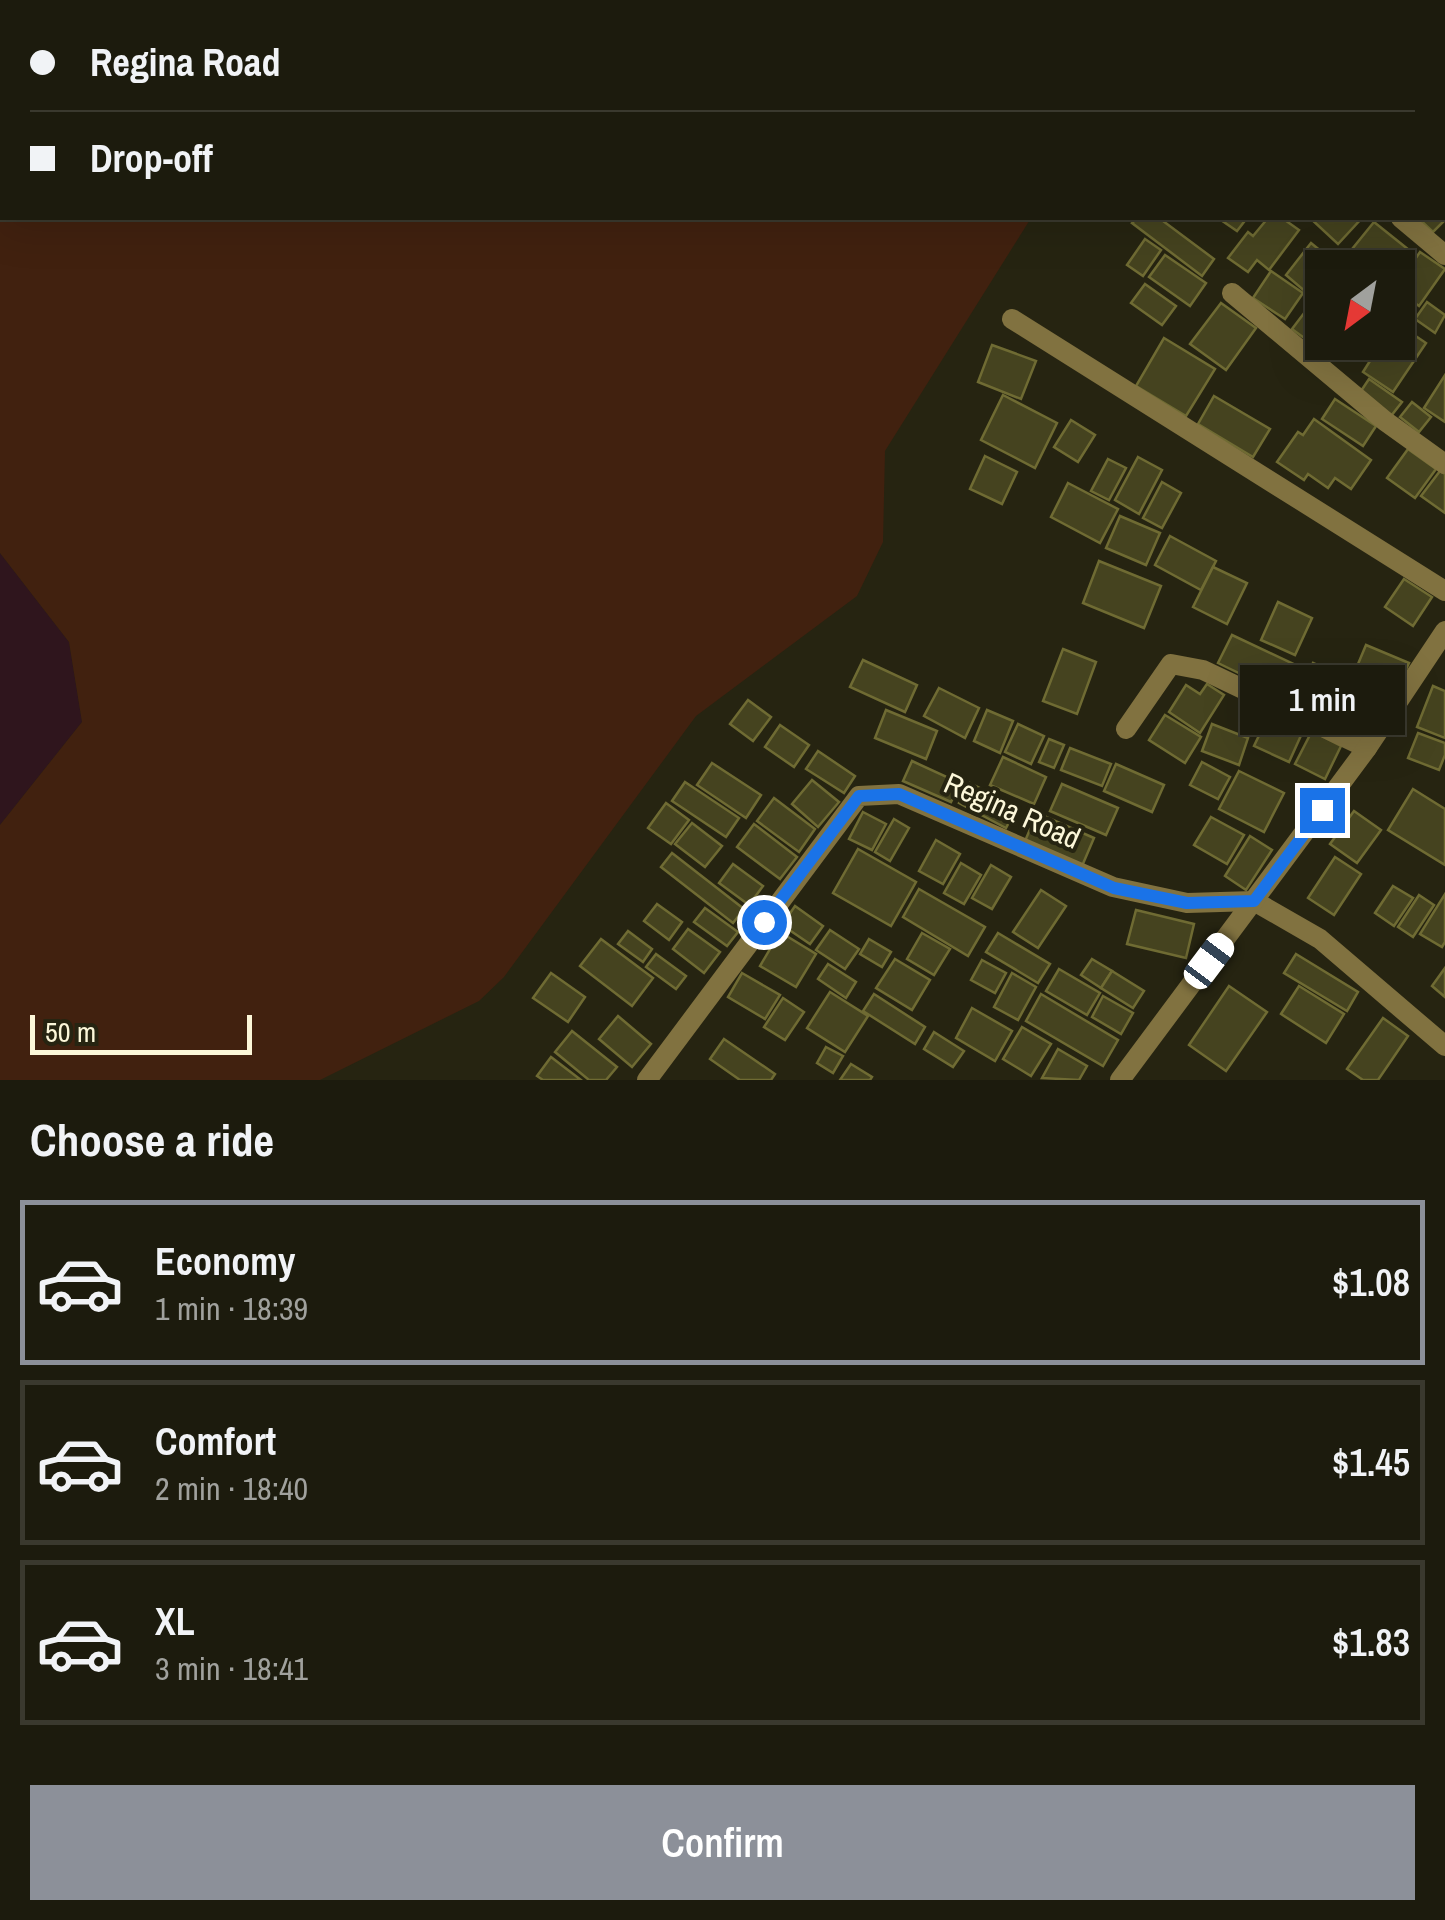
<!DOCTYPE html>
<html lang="en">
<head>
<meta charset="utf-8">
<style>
	body { margin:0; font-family:"Archivo Narrow",sans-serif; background:#29281b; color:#f1f3f6; height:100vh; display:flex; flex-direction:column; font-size:38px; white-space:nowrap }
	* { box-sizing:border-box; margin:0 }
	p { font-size:32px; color:#a0a19d }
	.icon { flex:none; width:55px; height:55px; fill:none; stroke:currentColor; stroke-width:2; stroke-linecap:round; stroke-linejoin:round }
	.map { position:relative; height:1080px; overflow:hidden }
	.sheet { display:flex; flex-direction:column; background:#1c1b0d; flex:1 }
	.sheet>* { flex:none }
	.guide { position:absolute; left:0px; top:0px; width:1445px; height:220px; box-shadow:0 10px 40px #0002,0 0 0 2px #3a392e; display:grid; align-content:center; height:220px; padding:0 30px; background:#1c1b0d }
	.needle { width:65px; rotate:212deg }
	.controls { position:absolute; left:1305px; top:250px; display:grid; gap:20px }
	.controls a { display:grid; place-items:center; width:110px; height:110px; border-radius:0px; background:#1c1b0d; box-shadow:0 10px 40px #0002,0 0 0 2px #3a392e; font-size:50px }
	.scale { position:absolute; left:30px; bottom:25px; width:222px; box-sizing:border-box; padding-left:10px; border:5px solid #fcf7d9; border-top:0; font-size:28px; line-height:35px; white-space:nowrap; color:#fcf7d9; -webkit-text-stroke:8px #262411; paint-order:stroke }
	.end { position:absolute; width:45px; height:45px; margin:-22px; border:12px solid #1a73e8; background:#fff; box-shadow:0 0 0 5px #fff }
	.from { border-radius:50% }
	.bubble { position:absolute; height:70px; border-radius:0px; background:#1c1b0d; box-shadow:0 10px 40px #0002,0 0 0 2px #3a392e; font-size:32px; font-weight:600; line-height:70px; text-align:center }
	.car { position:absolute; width:30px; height:60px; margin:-30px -15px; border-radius:12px; box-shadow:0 0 8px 2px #0007; background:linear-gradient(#fff 24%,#345 0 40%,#fff 0 76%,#345 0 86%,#fff 0) }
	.guide b { display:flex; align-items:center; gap:35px; height:95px; font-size:38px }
	.guide b+b { border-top:2px solid #3a392e }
	.guide i { width:25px; height:25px; background:#f1f3f6 }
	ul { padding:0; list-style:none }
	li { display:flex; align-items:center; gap:30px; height:165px; margin:0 20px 15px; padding:0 10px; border:5px solid #3a392e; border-radius:0px }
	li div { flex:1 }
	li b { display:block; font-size:38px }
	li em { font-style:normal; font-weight:600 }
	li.current { border-color:#8c9099 }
	li>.icon { width:90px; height:90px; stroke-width:1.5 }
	h2 { padding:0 30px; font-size:45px; line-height:120px }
	.action { display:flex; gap:20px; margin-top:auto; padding:20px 30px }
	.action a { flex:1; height:115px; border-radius:0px; background:#8c9099; color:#fff; font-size:40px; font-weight:600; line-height:115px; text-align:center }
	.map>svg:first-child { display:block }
	.green { fill:#2f151d }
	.water { fill:#41210f }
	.building { fill:#45431f; stroke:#6f6b33; stroke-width:2.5 }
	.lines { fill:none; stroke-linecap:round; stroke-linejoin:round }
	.minor { stroke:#817240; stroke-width:20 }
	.tertiary { stroke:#817240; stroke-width:20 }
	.route { stroke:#1a73e8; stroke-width:12 }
	.labels { text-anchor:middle; stroke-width:8; stroke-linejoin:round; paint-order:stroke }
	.street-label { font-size:30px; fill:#fcf7d9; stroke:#262411 }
</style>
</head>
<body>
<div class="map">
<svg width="1445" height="1080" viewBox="0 0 1445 1080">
	<rect width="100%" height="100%" fill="#262411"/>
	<polygon class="green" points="0,553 69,642 82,722 0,825"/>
	<polygon class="water" points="0,0 1173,0 2,2 2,218 1031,218 885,451 883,542 857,596 696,716 504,977 479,1001 320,1080 0,1080 0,825 82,722 69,642 0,553"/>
	<g class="building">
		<polygon points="1310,0 1400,0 1398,2"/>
		<polygon points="1442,202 1445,220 1433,232 1418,218 1442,218"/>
		<polygon points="1137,218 1159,218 1214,259 1202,276 1132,223"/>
		<polygon points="1218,218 1247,218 1237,231"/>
		<polygon points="1268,218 1282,218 1299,230 1269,270 1257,260 1248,272 1228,258 1248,232 1253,236"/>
		<polygon points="1310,218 1362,218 1338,244"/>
		<polygon points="1374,222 1409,250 1395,268 1355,268 1344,259"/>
		<polygon points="1145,239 1161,250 1143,276 1127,265"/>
		<polygon points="1311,243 1333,261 1328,268 1322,268 1322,274 1307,293 1286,275"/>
		<polygon points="1420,252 1445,269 1419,306 1398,291 1398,284"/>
		<polygon points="1165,255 1206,283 1190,306 1149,277"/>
		<polygon points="1271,271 1303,293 1285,319 1253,298"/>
		<polygon points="1322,281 1322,308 1309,297"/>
		<polygon points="1145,284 1176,306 1162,325 1131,303"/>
		<polygon points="1427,302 1445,315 1435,333 1415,319"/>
		<polygon points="1221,303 1256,328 1226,370 1190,344"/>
		<polygon points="1311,304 1322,313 1322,336 1315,346 1292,329"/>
		<polygon points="1398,324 1426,343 1393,392 1363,372 1382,342 1398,342"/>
		<polygon points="1164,338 1215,369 1186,416 1136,386"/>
		<polygon points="992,345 1036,361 1021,399 978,382"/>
		<polygon points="1445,375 1445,422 1424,408"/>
		<polygon points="1369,379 1402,402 1391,416 1359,394"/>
		<polygon points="1003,395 1057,423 1035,468 981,440"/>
		<polygon points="1214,396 1270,429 1253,457 1198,424"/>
		<polygon points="1335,399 1376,426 1363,446 1322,419"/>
		<polygon points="1412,402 1431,417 1419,432 1400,417"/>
		<polygon points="1314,419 1371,460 1351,489 1335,478 1328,488 1308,474 1304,480 1277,462 1298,432 1303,435"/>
		<polygon points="1071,420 1095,435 1078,462 1054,447"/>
		<polygon points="1408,449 1436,469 1415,498 1387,478"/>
		<polygon points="985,456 1017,472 1002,504 970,489"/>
		<polygon points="1138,457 1162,470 1139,514 1115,500"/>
		<polygon points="1108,459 1126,468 1109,500 1091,491"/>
		<polygon points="1440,471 1445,474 1445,513 1421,496"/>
		<polygon points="1162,482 1181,493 1162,528 1143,518"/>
		<polygon points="1068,483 1118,509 1100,543 1051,517"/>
		<polygon points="1120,516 1160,533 1146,565 1106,548"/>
		<polygon points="1170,536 1216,561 1201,590 1155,565"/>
		<polygon points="1099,561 1161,586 1144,628 1083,603"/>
		<polygon points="1213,567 1247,583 1227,624 1193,607"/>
		<polygon points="1404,579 1432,597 1413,626 1385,607"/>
		<polygon points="1278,602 1312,618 1295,655 1261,640"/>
		<polygon points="1232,635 1298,666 1284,695 1218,663"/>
		<polygon points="1366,645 1409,663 1396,691 1369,679 1373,670 1358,664"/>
		<polygon points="1063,649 1096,662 1077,714 1043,701"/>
		<polygon points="863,660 917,685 905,712 850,687"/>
		<polygon points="1313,663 1381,694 1363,733 1295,703"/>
		<polygon points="1207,684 1224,695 1200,733 1169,712 1186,685 1200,694"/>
		<polygon points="1433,686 1445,691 1445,738 1417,727"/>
		<polygon points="939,688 979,708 965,738 924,716"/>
		<polygon points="748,700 771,717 753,741 730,724"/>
		<polygon points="886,710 937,731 926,759 875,738"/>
		<polygon points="987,710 1013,721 1000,753 974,741"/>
		<polygon points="1165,715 1201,737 1185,763 1149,740"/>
		<polygon points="1269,715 1303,731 1289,762 1254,746"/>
		<polygon points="1018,724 1044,736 1031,764 1005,752"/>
		<polygon points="1212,724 1248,738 1239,765 1202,751"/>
		<polygon points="780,725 809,745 794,767 765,747"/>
		<polygon points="1312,731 1341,746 1325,779 1295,764"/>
		<polygon points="1418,733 1445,743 1445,755 1439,770 1408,758"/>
		<polygon points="1049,739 1064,745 1054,768 1039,762"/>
		<polygon points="1070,748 1111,764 1102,786 1061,770"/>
		<polygon points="818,751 855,776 844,793 806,769"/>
		<polygon points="1003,757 1046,777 1034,804 990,785"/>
		<polygon points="912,761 960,783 951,802 903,781"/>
		<polygon points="1202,762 1230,777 1218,799 1190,785"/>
		<polygon points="712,763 761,795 746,818 697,785"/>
		<polygon points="1116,764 1164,785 1152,812 1104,791"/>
		<polygon points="1239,771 1284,793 1264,832 1219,809"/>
		<polygon points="812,780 839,802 818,827 792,804"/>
		<polygon points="685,782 739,818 726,837 672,801"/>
		<polygon points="970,783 1017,807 1006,828 959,803"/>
		<polygon points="1062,784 1118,808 1106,835 1050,811"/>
		<polygon points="1413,789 1445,809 1445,865 1388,830"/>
		<polygon points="774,798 815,829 799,852 757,821"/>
		<polygon points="666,803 689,820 671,844 648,828"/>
		<polygon points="1354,811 1381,830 1357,863 1330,844"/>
		<polygon points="863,812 886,824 872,850 849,839"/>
		<polygon points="1037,813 1094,838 1082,866 1025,841"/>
		<polygon points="1211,817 1244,835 1227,864 1194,845"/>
		<polygon points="894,819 909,828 890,861 875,852"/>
		<polygon points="692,823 722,846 705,867 675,844"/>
		<polygon points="754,824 797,857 780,879 737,847"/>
		<polygon points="1250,836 1272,850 1246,890 1225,876"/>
		<polygon points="936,840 960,854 943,884 919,871"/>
		<polygon points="858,849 916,882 891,926 833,893"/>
		<polygon points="672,853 744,909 733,923 661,867"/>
		<polygon points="1335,857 1361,874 1334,915 1308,898"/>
		<polygon points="961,863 981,875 964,904 944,893"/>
		<polygon points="733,864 763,886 749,905 719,883"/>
		<polygon points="991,865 1011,877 992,909 972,898"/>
		<polygon points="1393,886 1413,898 1394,926 1375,913"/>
		<polygon points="919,889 985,927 968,956 903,917"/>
		<polygon points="1041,890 1066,906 1038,948 1013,932"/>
		<polygon points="1445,894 1445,942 1442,947 1420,934"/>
		<polygon points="1419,895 1434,905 1413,937 1398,927"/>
		<polygon points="657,904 682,922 669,940 644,921"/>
		<polygon points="795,906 823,926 810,944 782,925"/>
		<polygon points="705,908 738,932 727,946 694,922"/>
		<polygon points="1136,910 1194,924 1186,958 1127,944"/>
		<polygon points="688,929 720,952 704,973 673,949"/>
		<polygon points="830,930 859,949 845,969 816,950"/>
		<polygon points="628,931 652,949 643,962 618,944"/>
		<polygon points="780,932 816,954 796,987 760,966"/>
		<polygon points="922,933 950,949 934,975 907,959"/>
		<polygon points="998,933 1050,964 1038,983 986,952"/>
		<polygon points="601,939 653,978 632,1006 580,966"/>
		<polygon points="869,939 891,952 882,967 860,954"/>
		<polygon points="656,954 686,976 676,989 646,967"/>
		<polygon points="1296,954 1358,992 1347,1011 1284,973"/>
		<polygon points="895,959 930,980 912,1010 876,988"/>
		<polygon points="1092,959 1112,971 1101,988 1081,975"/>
		<polygon points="982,960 1006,973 995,993 971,980"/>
		<polygon points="828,964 856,982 846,998 818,979"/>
		<polygon points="1445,968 1445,997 1432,986"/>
		<polygon points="1059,969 1100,993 1087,1015 1046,991"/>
		<polygon points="1112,971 1144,991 1133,1008 1101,988"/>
		<polygon points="551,973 585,997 568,1022 533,998"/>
		<polygon points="742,973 780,995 765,1019 728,997"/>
		<polygon points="1012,973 1036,987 1018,1020 994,1007"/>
		<polygon points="1229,986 1267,1012 1226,1071 1189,1045"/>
		<polygon points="1299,986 1344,1014 1326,1043 1281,1014"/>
		<polygon points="830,992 868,1016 845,1052 807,1028"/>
		<polygon points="874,994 925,1027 915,1044 863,1011"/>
		<polygon points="1041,994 1118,1040 1103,1066 1026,1021"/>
		<polygon points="1103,996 1133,1013 1121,1034 1092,1017"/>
		<polygon points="783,998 804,1012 785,1040 764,1027"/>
		<polygon points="972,1008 1012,1031 995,1061 956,1038"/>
		<polygon points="618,1016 651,1044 632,1067 599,1039"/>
		<polygon points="1383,1018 1408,1036 1378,1080 1363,1080 1347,1069"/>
		<polygon points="1022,1027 1051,1044 1031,1076 1003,1059"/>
		<polygon points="572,1031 617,1067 606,1080 589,1080 555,1052"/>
		<polygon points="934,1032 964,1051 953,1067 924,1049"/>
		<polygon points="724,1039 775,1074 771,1080 740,1080 710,1059"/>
		<polygon points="826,1047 843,1056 833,1073 817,1063"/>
		<polygon points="1058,1049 1087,1066 1079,1080 1042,1078"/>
		<polygon points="551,1057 581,1080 543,1080 537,1076"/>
		<polygon points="851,1064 872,1077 870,1080 840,1080"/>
	</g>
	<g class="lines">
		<g class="minor">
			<polyline points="1401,218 1445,255"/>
			<polyline points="1232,293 1385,421 1445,464"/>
			<polyline points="1012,319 1445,591"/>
			<polyline points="1126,729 1171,664 1203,670 1367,748"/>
		</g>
		<g class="tertiary">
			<polyline points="1254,901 1320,939 1445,1046"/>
			<polyline points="647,1080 859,796 899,794 1113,887 1187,903 1254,901"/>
			<polyline points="1120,1080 1367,748 1445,631"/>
		</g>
	</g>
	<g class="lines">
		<polyline class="route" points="764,922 859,796 899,794 1114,888 1187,903 1254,901 1322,810"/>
	</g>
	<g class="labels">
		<g class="street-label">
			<text transform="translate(1012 811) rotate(24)" y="10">Regina Road</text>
		</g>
	</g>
</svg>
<div class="controls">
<a><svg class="needle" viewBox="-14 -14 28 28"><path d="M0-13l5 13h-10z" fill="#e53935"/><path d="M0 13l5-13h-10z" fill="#a0a19d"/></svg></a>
</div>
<div class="scale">50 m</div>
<i class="end from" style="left:764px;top:922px"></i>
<i class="end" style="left:1322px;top:810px"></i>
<div class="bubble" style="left:1240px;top:665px;width:165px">1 min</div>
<i class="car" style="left:1209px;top:961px;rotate:37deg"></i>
<div class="guide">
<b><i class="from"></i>Regina Road</b>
<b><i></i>Drop-off</b>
</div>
</div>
<section class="sheet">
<h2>Choose a ride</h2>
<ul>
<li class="current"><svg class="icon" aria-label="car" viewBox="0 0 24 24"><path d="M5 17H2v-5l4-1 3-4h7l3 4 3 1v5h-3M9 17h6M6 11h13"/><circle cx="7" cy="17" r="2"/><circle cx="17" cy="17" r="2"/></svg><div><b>Economy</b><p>1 min · 18:39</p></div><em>$1.08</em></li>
<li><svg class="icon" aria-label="car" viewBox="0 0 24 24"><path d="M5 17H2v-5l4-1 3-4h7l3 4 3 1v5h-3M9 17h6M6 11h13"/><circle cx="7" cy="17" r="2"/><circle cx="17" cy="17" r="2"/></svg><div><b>Comfort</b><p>2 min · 18:40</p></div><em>$1.45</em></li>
<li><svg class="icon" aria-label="car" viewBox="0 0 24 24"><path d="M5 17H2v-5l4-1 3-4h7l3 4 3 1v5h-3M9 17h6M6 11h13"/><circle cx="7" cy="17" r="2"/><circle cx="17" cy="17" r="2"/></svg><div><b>XL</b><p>3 min · 18:41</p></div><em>$1.83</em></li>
</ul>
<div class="action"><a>Confirm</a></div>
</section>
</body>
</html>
